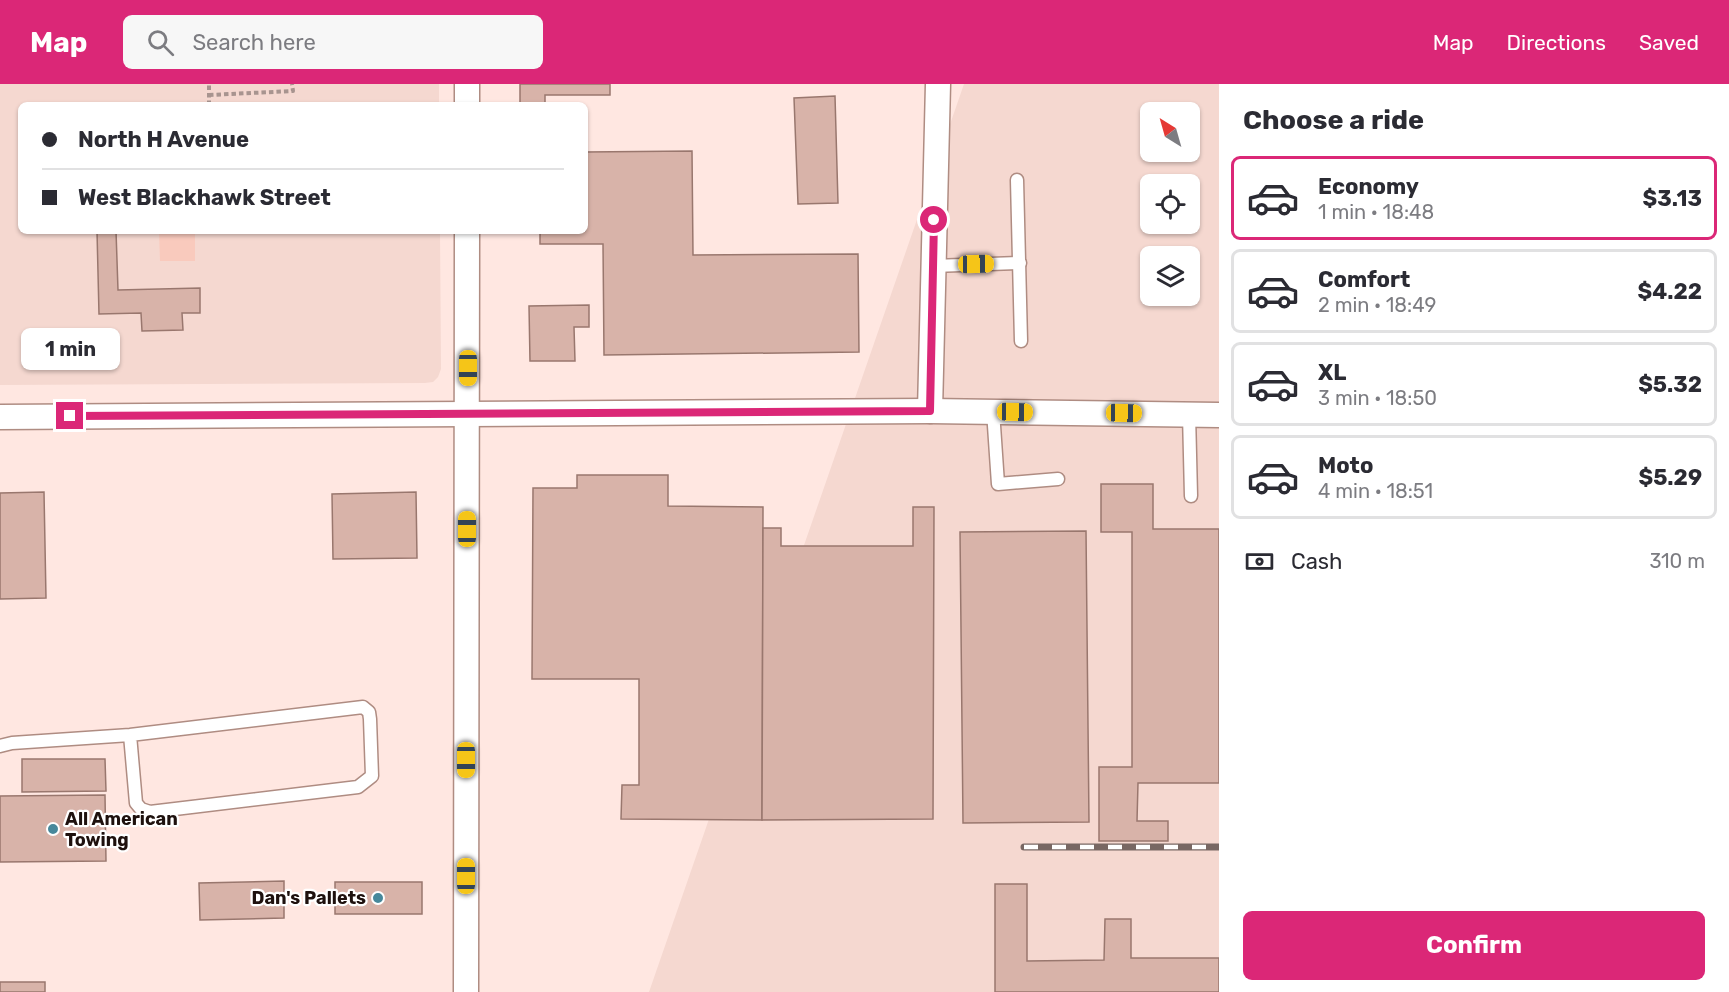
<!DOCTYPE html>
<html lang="en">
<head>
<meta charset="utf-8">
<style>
	body { margin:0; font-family:Rubik,sans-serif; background:#f7f7f7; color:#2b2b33; height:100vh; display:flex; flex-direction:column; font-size:22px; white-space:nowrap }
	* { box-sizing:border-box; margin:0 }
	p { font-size:20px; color:#7c7c81 }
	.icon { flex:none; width:33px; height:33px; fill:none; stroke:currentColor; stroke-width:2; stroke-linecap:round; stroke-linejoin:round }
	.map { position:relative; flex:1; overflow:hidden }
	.details { display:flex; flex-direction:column; background:#fff; width:510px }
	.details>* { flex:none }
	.guide { position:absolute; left:18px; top:18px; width:570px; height:132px; border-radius:9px; box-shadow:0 2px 4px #0004; display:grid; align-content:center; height:132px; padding:0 24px; background:#fff }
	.needle { width:39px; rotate:323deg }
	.controls { position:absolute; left:1140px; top:18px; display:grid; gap:12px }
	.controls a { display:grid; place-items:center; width:60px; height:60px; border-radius:9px; background:#fff; box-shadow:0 2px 4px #0004; font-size:30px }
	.end { position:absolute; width:27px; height:27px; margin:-14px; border:8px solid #db2777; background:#fff; box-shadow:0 0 0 3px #fff }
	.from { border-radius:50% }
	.bubble { position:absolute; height:42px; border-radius:9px; background:#fff; box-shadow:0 2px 4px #0004; font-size:20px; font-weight:700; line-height:42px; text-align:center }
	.car { position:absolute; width:18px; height:36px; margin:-18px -9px; border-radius:8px; box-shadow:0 0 4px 2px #0007; background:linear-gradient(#f5c518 24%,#345 0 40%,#f5c518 0 76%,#345 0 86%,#f5c518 0) }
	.guide b { display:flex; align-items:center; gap:21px; height:57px; font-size:22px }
	.guide b+b { border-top:2px solid #e1e1e2 }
	.guide i { width:15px; height:15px; background:#2b2b33 }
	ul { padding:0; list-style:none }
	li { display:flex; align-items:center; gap:18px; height:84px; margin:0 12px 9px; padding:0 12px; border:3px solid #e1e1e2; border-radius:9px }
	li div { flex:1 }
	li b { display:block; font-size:22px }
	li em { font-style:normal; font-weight:700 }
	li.on { border-color:#db2777 }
	li>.icon { width:54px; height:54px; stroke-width:1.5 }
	h2 { padding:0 24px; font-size:27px; line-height:72px }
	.pay { display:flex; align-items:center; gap:15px; height:66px; padding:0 24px; font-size:22px }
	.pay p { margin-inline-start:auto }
	.button { display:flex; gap:12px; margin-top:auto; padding:12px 24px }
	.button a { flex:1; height:69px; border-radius:9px; background:#db2777; color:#fff; font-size:24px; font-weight:700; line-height:69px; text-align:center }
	header { display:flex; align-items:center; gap:36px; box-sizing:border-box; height:84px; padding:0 30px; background:#db2777; color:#fff }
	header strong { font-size:28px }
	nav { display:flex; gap:33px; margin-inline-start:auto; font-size:21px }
	.search { width:420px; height:54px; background:#f7f7f7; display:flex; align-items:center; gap:15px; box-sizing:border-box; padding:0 21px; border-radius:9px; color:#7c7c81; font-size:22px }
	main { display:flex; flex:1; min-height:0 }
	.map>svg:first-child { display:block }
	.built { fill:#f5d8d0; fill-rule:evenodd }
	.green { fill:#f9cabd }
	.building { fill:#d8b3a9; stroke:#99776e; stroke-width:1.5 }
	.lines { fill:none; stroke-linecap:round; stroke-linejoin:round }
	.lane-casing { stroke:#af8c82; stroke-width:15 }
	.street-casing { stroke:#af8c82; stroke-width:27 }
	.path { stroke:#a8948f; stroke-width:4; stroke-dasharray:4.5 3; stroke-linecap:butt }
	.lane { stroke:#fff; stroke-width:12 }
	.street { stroke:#fff; stroke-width:24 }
	.rail-casing { stroke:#786763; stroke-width:7 }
	.rail { stroke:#fff; stroke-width:4.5; stroke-dasharray:14; stroke-linecap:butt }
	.route { stroke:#db2777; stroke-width:8 }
	.poi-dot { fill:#47889b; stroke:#fff; stroke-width:2 }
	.labels { text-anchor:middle; stroke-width:4.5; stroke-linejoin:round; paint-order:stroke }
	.poi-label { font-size:18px; font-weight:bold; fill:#1e110e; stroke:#fff; text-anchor:start }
</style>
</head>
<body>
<header>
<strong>Map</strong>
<div class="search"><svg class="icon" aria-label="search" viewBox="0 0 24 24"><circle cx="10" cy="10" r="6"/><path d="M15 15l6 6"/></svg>Search here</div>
<nav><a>Map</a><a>Directions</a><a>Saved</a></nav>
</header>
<main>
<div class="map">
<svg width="1219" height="908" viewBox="0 0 1219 908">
	<rect width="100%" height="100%" fill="#ffe7e1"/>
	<g class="built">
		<polygon points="0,0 439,0 439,21 21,21 21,147 440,147 441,285 438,293 433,298 425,299 0,301"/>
		<path d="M964,0H1219V908H649ZM1150,28H1190V68H1150ZM1150,100H1190V140H1150ZM1150,172H1190V212H1150Z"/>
	</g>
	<polygon class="green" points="159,147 195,147 195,177 160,177"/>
	<g class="building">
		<polygon points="520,0 610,0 610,11 545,11 545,21 520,21"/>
		<polygon points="835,12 838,119 798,120 794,14"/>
		<polygon points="692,67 693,171 858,170 859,268 604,271 603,160 540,160 540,147 585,147 585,68"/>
		<polygon points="97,147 116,147 118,206 200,204 200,229 182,229 183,246 142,247 141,229 99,230"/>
		<polygon points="589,221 589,243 574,243 575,277 530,277 529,222"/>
		<polygon points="577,391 668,391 668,422 763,423 762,736 621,735 622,701 639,701 639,595 532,595 533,404 577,404"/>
		<polygon points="1101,400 1153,400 1153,445 1219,445 1219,699 1138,699 1137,737 1168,737 1168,757 1099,757 1099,683 1132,683 1132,448 1101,448"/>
		<polygon points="44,408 46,514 0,515 0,409"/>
		<polygon points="416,408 417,474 333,475 332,410"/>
		<polygon points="913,423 934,423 933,735 762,736 763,444 781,444 781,462 913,462"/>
		<polygon points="1086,447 1089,738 963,739 960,448"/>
		<polygon points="22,675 105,675 106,707 22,708"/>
		<polygon points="105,711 106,777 0,778 0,712"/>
		<polygon points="284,797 284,834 200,836 199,799"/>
		<rect x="335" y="798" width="87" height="32"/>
		<polygon points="995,800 1027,800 1027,877 1104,876 1105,835 1131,835 1131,874 1219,874 1219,908 995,908"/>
		<rect x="0" y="898" width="45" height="10"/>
	</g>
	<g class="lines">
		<g class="lane-casing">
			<g id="lane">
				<polyline points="1017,96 1021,257"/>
				<polyline points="933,182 1020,179"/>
				<polyline points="993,327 998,400 1058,395"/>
				<polyline points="1189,330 1191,412"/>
				<polyline points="0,662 12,659 130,651 363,623 369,628 370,635 372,692 358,703 150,728 141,725 136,719 130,651"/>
			</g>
		</g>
		<g class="street-casing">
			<g id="street">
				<polyline points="467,0 467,21"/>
				<polyline points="930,327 938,0"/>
				<polyline points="0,333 930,327 1219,331"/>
				<polyline points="466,908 467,147"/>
			</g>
		</g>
		<g class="path">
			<polyline points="209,11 293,7 292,0"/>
			<polyline points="209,21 209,0"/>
		</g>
		<use href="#lane" class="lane"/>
		<use href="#street" class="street"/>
		<g class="rail-casing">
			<polyline id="rail" points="1024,763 1219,763"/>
		</g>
		<use href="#rail" class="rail"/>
	</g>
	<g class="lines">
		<polyline class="route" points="70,332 930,327 934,136"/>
	</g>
	<g class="poi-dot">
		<circle cx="53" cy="745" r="6"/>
		<circle cx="378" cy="814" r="6"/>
	</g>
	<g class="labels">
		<g class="poi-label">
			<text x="65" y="741">All American<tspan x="65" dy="21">Towing</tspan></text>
			<text x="366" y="820" text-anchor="end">Dan's Pallets</text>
		</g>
	</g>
</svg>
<div class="controls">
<a><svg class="needle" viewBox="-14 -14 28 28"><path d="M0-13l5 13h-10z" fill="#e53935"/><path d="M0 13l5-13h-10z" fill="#7c7c81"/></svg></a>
<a><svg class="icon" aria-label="locate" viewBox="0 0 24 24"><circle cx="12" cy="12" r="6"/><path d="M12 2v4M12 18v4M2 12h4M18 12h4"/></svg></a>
<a><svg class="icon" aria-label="layers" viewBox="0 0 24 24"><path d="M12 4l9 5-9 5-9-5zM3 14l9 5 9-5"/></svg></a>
</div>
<i class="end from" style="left:934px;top:136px"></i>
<i class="end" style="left:70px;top:332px"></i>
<div class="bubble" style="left:21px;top:244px;width:99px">1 min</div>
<i class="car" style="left:976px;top:180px;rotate:89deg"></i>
<i class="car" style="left:468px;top:284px;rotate:180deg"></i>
<i class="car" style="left:1015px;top:328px;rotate:91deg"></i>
<i class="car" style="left:1124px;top:329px;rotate:91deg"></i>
<i class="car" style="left:467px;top:445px;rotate:0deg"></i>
<i class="car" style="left:466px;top:676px;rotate:180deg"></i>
<i class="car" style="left:466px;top:792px;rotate:0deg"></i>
<div class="guide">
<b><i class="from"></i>North H Avenue</b>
<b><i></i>West Blackhawk Street</b>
</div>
</div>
<section class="details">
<h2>Choose a ride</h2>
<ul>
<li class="on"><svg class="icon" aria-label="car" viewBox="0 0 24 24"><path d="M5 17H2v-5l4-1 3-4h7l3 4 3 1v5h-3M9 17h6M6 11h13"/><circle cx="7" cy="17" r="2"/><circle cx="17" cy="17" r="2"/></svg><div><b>Economy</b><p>1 min · 18:48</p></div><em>$3.13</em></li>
<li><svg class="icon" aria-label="car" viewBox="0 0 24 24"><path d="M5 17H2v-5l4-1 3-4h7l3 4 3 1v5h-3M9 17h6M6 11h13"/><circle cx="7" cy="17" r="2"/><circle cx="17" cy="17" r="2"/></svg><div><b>Comfort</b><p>2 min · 18:49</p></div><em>$4.22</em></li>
<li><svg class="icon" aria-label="car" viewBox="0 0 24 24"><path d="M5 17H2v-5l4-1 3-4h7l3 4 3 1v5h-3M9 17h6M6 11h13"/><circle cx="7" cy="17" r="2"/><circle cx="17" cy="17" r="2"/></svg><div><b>XL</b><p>3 min · 18:50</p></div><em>$5.32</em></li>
<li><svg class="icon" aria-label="car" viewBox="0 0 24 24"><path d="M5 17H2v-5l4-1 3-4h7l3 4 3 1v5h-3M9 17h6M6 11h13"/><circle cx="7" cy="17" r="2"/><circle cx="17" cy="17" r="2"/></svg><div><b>Moto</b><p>4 min · 18:51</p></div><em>$5.29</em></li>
</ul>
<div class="pay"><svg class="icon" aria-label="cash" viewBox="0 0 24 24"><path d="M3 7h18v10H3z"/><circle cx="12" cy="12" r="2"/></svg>Cash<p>310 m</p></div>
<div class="button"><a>Confirm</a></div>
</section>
</main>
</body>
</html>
